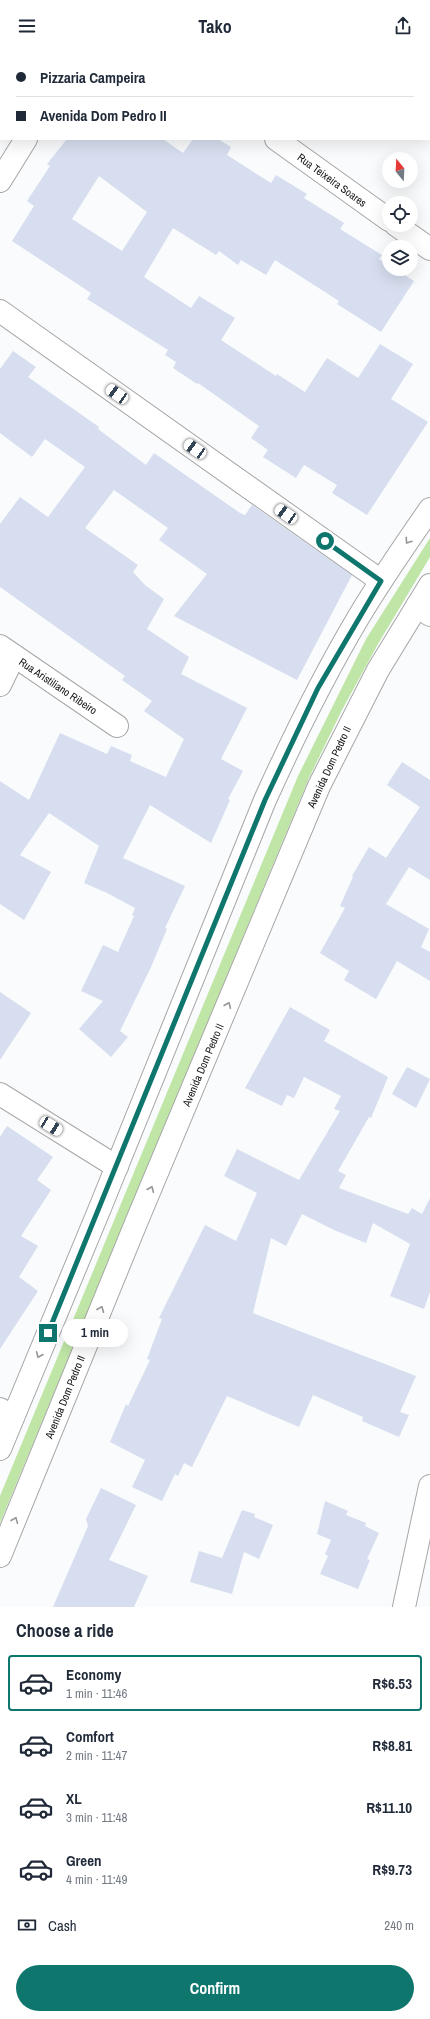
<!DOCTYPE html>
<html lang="en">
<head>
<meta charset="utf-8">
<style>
	body { margin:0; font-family:"Archivo Narrow",sans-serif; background:#f6f6f7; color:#1f2937; height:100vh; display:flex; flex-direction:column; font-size:15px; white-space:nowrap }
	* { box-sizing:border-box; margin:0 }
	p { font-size:13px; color:#747a83 }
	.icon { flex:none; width:22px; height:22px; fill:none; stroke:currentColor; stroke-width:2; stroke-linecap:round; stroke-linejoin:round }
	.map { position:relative; height:1555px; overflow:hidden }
	.sheet { display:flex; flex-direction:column; background:#fff; flex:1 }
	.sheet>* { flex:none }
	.hud { position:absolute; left:0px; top:0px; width:430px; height:88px; box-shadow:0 4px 16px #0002; display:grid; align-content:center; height:88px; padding:0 16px; background:#fff }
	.needle { width:26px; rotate:342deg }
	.tools { position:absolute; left:382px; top:100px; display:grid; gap:8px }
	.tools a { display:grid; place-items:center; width:36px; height:36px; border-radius:50%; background:#fff; box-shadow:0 4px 16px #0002; font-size:20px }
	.end { position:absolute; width:18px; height:18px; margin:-9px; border:5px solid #0f766e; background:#fff; box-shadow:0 0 0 2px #fff }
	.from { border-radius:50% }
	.bubble { position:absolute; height:28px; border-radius:14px; background:#fff; box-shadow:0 4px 16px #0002; font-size:13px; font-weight:700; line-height:28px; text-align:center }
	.car { position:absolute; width:12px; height:24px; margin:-12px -6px; border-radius:5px; box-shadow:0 0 3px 1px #0007; background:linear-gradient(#fff 24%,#345 0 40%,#fff 0 76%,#345 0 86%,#fff 0) }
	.hud b { display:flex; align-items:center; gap:14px; height:38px; font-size:15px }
	.hud b+b { border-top:1px solid #e0e1e3 }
	.hud i { width:10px; height:10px; background:#1f2937 }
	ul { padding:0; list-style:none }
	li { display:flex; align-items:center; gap:12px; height:56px; margin:0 8px 6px; padding:0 8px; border:2px solid transparent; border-radius:4px }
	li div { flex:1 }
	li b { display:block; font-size:15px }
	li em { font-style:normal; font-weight:700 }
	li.current { border-color:#0f766e }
	li>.icon { width:36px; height:36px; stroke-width:1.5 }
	h2 { padding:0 16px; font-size:18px; line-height:48px }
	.pay { display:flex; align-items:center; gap:10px; height:44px; padding:0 16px; font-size:15px }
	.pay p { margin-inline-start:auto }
	.cta { display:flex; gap:8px; margin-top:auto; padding:8px 16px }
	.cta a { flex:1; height:46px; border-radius:24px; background:#0f766e; color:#fff; font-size:16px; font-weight:700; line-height:46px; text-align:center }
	header { display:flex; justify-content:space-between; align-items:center; height:52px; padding:0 16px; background:#fff; font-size:18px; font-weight:700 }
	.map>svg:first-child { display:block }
	.green { fill:#c0e6a7 }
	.building { fill:#d6deef; fill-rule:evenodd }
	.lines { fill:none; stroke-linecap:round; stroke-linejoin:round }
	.minor-casing { stroke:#a6a6a7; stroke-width:24 }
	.primary-casing { stroke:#a6a6a7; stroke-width:24 }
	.minor { stroke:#fff; stroke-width:22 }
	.primary { stroke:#fff; stroke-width:22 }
	.oneway { stroke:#969696 }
	.route { stroke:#0f766e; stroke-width:5 }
	.labels { text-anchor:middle; stroke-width:3.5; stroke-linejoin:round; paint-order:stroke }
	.street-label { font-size:11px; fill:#151515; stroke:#fff }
</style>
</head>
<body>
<header><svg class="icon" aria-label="menu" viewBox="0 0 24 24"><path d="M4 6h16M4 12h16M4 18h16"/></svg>Tako<svg class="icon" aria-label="share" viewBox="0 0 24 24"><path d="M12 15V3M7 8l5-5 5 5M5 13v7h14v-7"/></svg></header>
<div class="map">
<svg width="430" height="1555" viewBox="0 0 430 1555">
	<rect width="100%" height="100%" fill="#fafbfc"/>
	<polygon class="green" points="430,486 430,505 378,592 342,658 309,726 0,1471 0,1444 298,724 366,587"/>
	<g class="building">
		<path d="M67,87H163L183,101L193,87H218L231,95L227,103L271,131L276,123L307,142L304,146L344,171L340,177L382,203L379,207L389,213V217H395L414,229L381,280L337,252L339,249L275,208L266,223L241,208L238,213L219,199L216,203L173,176L144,225L191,256L199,244L235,266L221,288L276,324L277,322L305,340L327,306L358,326L380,292L413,312L391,347L428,370L367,463L332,441L337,433L304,413L296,426L263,405L268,398L251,386L259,374L198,331L197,332L173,316L176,310L165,303L168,298L87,247L91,241L12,189L34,154L27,149L50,114L47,112ZM99,124L147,160L122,199L72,167Z"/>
		<polygon points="13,299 36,315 28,325 99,375 98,377 146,413 154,401 240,461 245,463 252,453 352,523 297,628 174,564 207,522 159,488 168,476 114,438 85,476 138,513 133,520 145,533 164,547 147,577 189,605 181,622 247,656 221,707 243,719 228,747 230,748 211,791 150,753 123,806 185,834 165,876 167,877 151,915 120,979 128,985 111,1005 79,977 103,949 81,939 103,893 118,900 134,864 132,863 135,856 107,841 84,831 99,794 49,761 20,803 51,820 24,868 0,852 0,729 29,748 60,681 107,702 111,694 132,703 130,709 166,725 184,687 144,659 152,649 122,628 125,624 0,535 0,472 20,445 48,465 85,415 45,387 32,405 0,381 0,317"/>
		<polygon points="402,710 430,728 430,828 409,815 386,852 429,877 421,895 430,900 430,929 397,909 376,947 344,928 349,919 320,901 345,856 340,854 353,825 352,824 369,795 386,806 420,755 387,733"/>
		<polygon points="0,940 31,961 0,1008"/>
		<polygon points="290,955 330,978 324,989 388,1025 371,1066 369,1065 338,1119 346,1123 339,1136 408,1162 412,1156 422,1162 430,1146 430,1240 424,1257 390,1244 410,1192 373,1171 366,1191 334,1178 302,1162 286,1194 271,1186 253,1261 416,1324 400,1360 409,1363 399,1385 362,1369 363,1365 313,1343 299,1375 227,1344 192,1415 184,1411 178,1424 175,1422 162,1449 132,1435 145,1408 110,1390 126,1352 128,1354 150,1308 147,1307 162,1267 159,1266 205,1173 236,1189 257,1141 224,1124 237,1097 299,1128 340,1059 334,1057 341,1044 304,1025 294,1046 287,1043 282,1054 245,1036"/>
		<polygon points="407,1015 430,1027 416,1056 392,1042"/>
		<polygon points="7,1074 53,1105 37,1128 51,1138 21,1184 38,1194 19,1225 38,1239 0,1297 0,1085"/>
		<polygon points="101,1436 136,1453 109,1508 148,1524 134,1555 53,1555 88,1474 86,1467"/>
		<polygon points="325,1449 348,1459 346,1463 366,1471 365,1474 379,1481 367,1507 370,1508 358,1537 320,1522 328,1504 325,1502 331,1488 317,1482"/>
		<polygon points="242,1458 255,1462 254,1465 273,1473 259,1507 244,1500 232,1542 190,1530 199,1499 222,1506"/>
	</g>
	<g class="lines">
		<g class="minor-casing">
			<g id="minor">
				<polyline points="155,0 156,1"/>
				<polyline points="79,1 79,0"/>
				<polyline points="276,87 389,168"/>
				<polyline points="0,129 26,87"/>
				<polyline points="396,173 430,197"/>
				<polyline points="0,259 381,529"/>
				<polyline points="417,554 430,563"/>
				<polyline points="0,594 117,674"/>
				<polyline points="0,633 14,604"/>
				<polyline points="0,1042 117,1115"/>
				<polyline points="0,1357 13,1365"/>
				<polyline points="404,1555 430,1434"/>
			</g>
		</g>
		<g class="primary-casing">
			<g id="primary">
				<path d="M0,1397L100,1156L265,748C293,686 323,625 358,566C380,529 405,493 430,457"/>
				<polyline points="0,1504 136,1171 319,734 378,618 430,533"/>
			</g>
		</g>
		<use href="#minor" class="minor"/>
		<use href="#primary" class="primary"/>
	</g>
	<defs><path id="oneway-chevron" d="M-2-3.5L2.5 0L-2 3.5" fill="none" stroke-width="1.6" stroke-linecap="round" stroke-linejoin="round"/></defs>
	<g class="oneway">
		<use href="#oneway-chevron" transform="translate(408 489) rotate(124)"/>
		<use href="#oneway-chevron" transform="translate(228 953) rotate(-67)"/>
		<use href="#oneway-chevron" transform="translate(151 1137) rotate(-67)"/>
		<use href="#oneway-chevron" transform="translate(101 1257) rotate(-68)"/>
		<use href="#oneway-chevron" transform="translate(39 1303) rotate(113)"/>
		<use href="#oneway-chevron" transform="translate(15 1468) rotate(-68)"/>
	</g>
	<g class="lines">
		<polyline class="route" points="48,1281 265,748 318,636 381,529 325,489"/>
	</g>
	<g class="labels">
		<g class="street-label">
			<text transform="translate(332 128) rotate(36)" y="4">Rua Teixeira Soares</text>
			<text transform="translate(58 634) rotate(34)" y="4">Rua Aristiliano Ribeiro</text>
			<text transform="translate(329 715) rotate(-65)" y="4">Avenida Dom Pedro II</text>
			<text transform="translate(203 1013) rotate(-67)" y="4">Avenida Dom Pedro II</text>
			<text transform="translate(65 1345) rotate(-68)" y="4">Avenida Dom Pedro II</text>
		</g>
	</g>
</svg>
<div class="tools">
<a><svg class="needle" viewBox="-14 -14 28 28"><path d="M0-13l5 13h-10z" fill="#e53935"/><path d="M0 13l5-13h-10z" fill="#747a83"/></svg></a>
<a><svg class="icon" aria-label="locate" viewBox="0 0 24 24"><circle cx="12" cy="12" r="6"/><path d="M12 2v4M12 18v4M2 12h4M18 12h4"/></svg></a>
<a><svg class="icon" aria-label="layers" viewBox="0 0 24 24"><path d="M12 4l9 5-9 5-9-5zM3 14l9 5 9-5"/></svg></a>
</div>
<i class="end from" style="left:325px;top:489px"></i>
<i class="end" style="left:48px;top:1281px"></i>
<div class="bubble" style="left:62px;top:1267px;width:66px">1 min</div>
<i class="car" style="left:117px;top:342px;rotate:305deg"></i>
<i class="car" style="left:195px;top:397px;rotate:305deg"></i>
<i class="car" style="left:286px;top:462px;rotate:305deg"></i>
<i class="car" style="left:51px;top:1074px;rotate:122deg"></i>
<div class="hud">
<b><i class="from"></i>Pizzaria Campeira</b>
<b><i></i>Avenida Dom Pedro II</b>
</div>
</div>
<section class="sheet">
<h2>Choose a ride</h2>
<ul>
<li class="current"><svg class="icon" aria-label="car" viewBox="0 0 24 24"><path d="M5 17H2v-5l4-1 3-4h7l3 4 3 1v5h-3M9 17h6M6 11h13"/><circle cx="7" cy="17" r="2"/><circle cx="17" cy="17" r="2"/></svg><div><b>Economy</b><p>1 min · 11:46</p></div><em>R$6.53</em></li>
<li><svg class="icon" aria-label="car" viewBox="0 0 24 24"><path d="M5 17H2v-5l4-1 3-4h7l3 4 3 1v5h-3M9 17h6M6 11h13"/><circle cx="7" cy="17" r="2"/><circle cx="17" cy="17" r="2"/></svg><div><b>Comfort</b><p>2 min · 11:47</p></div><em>R$8.81</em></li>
<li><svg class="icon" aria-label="car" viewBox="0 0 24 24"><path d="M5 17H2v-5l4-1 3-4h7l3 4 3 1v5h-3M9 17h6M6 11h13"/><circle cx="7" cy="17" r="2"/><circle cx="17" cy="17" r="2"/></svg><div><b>XL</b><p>3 min · 11:48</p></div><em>R$11.10</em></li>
<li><svg class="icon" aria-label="car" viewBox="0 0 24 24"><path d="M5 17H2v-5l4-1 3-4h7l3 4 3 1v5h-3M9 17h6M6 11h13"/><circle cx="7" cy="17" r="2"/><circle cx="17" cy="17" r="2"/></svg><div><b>Green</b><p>4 min · 11:49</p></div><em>R$9.73</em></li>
</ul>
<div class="pay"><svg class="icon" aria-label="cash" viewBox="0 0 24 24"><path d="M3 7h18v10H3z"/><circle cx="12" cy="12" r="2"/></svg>Cash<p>240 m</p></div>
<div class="cta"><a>Confirm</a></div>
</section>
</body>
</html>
